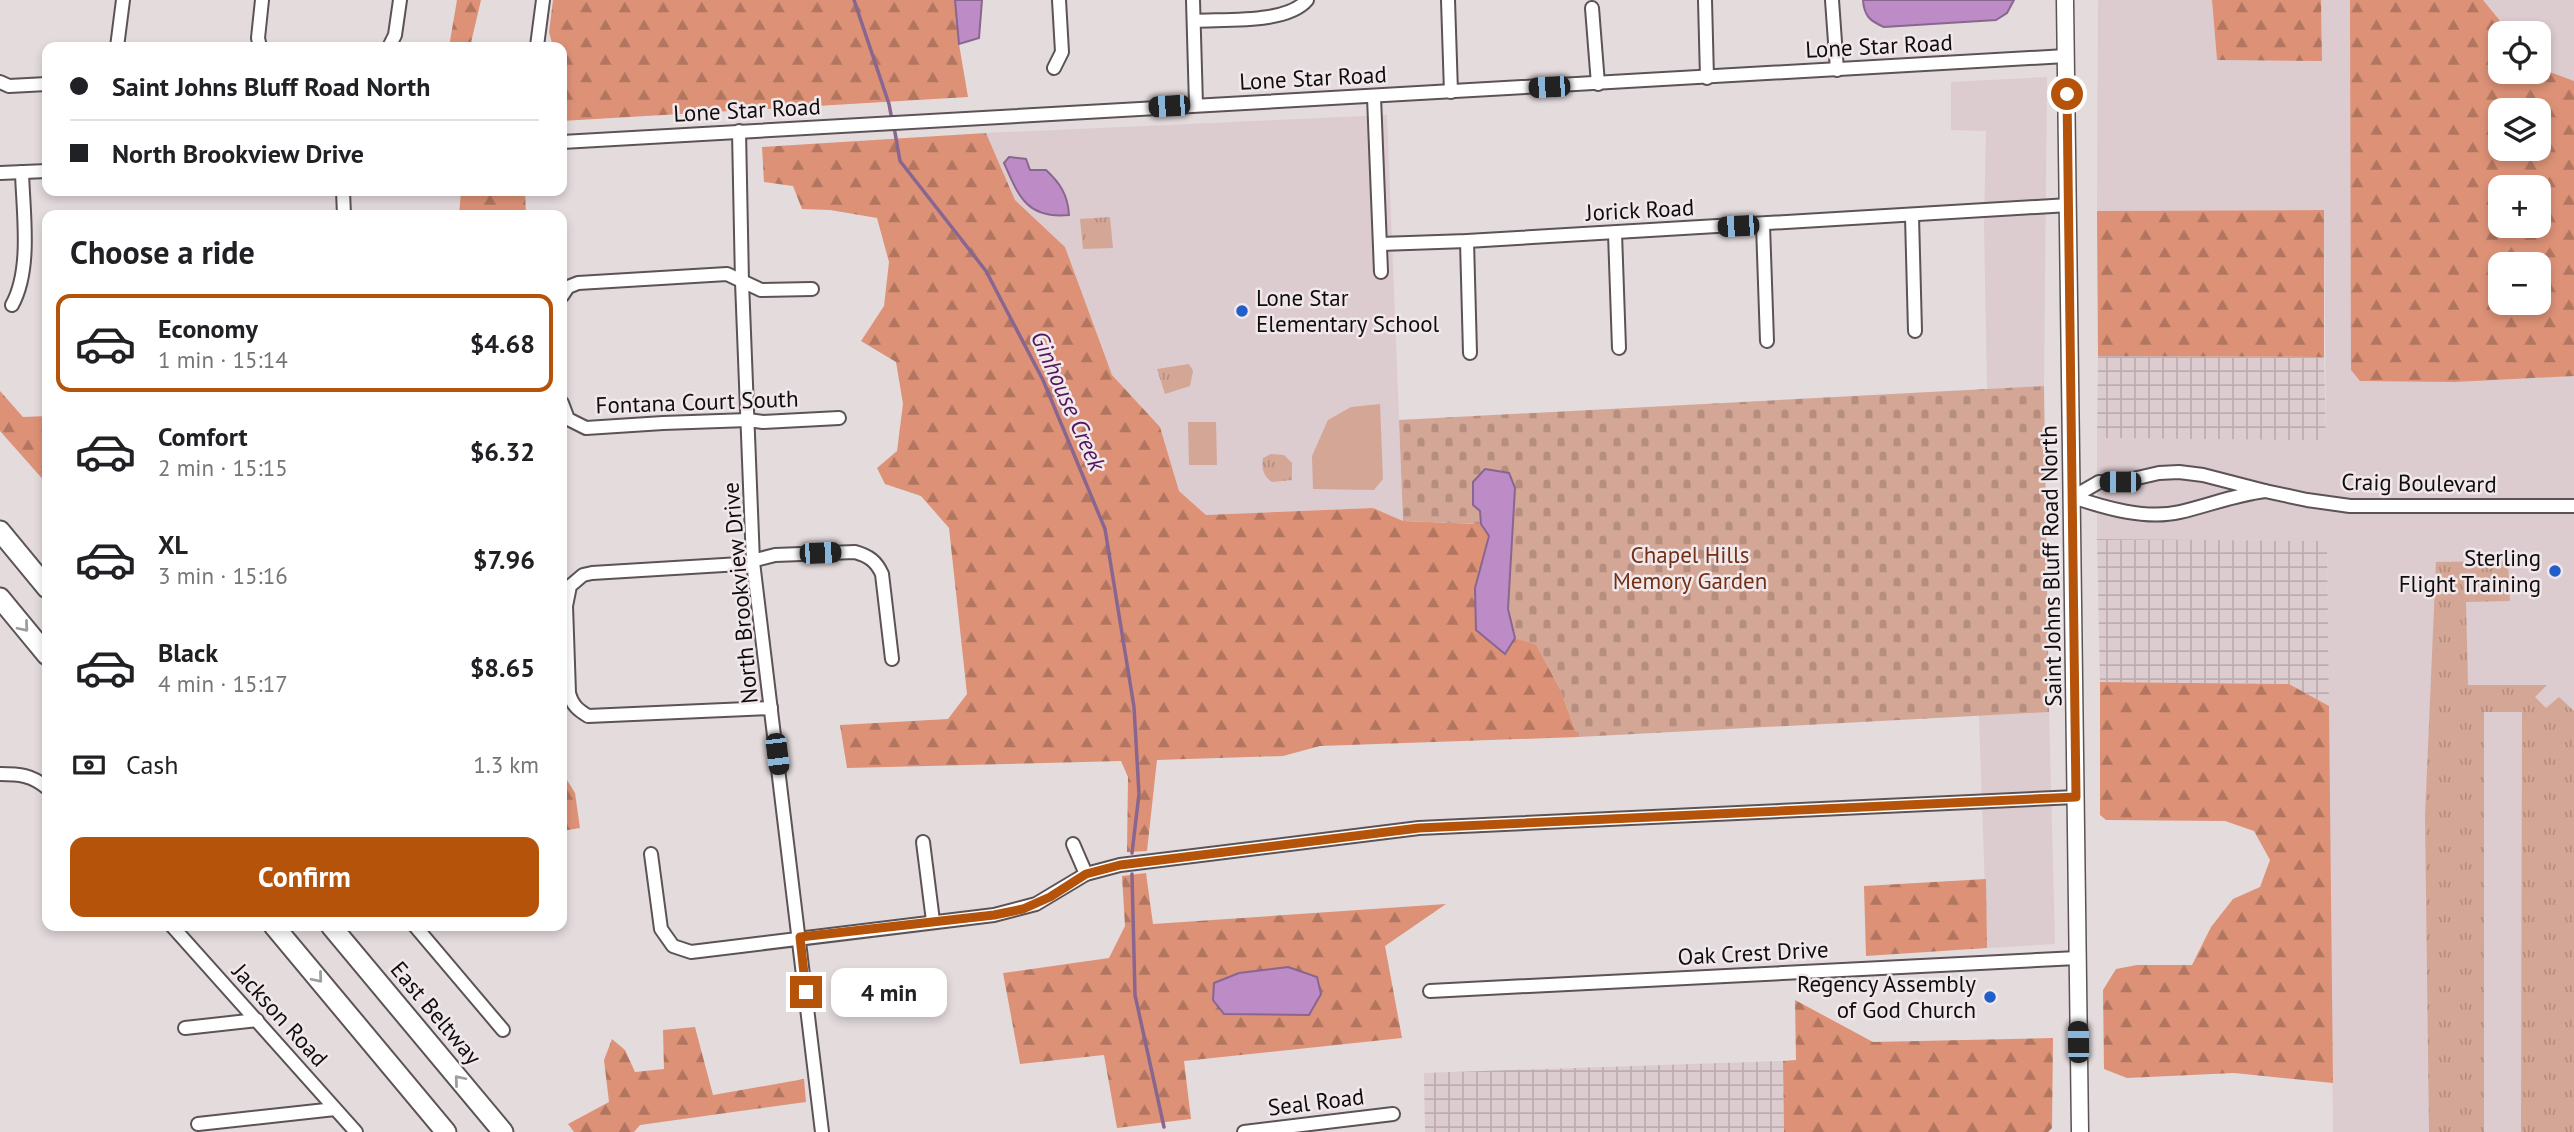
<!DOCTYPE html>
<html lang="en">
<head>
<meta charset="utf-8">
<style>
	body { margin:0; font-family:"PT Sans",sans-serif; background:#f2f2f2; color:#202124; height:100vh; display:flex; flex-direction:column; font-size:26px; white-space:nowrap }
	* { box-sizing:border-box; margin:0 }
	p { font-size:23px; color:#757577 }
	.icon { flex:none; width:38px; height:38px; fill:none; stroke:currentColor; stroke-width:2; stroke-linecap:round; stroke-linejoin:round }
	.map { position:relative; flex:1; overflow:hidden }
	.sheet { position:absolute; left:42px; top:210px; width:525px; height:721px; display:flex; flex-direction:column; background:#fff; border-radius:14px; box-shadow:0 4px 10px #0003 }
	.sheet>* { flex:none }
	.top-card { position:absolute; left:42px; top:42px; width:525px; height:154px; border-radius:14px; box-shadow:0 4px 10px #0003; display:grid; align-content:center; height:154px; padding:0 28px; background:#fff }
	.controls { position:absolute; left:2488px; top:21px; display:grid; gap:14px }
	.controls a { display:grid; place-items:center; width:63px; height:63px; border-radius:14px; background:#fff; box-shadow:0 4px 10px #0003; font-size:35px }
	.end { position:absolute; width:32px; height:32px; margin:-16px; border:9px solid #b45309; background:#fff; box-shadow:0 0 0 4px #fff }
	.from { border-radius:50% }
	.bubble { position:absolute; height:49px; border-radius:14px; background:#fff; box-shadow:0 4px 10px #0003; font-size:23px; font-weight:600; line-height:49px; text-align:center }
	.car { position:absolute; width:21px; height:42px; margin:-21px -10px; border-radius:9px; box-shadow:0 0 5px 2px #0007; background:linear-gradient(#222 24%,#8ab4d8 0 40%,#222 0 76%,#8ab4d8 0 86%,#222 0) }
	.top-card b { display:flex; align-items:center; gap:24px; height:66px; font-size:26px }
	.top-card b+b { border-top:2px solid #e0e0e0 }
	.top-card i { width:18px; height:18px; background:#202124 }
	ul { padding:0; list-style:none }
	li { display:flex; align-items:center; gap:21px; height:98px; margin:0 14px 10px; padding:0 14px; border:4px solid transparent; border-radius:14px }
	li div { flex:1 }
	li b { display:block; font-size:26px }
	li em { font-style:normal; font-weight:600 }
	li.active { border-color:#b45309 }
	li>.icon { width:63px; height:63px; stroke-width:1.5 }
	h2 { padding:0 28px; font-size:32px; line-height:84px }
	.pay { display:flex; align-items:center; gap:18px; height:77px; padding:0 28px; font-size:26px }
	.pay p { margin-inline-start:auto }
	.action { display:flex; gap:14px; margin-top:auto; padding:14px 28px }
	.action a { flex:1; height:80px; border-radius:14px; background:#b45309; color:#fff; font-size:28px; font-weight:600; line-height:80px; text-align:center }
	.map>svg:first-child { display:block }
	.built { fill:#dccbcf; fill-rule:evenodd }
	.industrial { fill:url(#industrial-grid) }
	.grass { fill:url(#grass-tufts) }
	.forest { fill:url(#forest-firs); fill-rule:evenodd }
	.cemetery { fill:url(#cemetery-stones) }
	.garden { fill:#d4a696 }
	.water { fill:#bd8cc7; stroke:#896690; stroke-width:2 }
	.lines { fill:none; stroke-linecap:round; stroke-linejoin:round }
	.stream { stroke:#896690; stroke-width:3.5 }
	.minor-casing { stroke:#5b5355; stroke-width:16 }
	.major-casing { stroke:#5b5355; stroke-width:19 }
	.highway-casing { stroke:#5b5355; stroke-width:23 }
	.minor { stroke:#fff; stroke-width:12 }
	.major { stroke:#fff; stroke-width:16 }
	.highway { stroke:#fff; stroke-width:19 }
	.oneway { stroke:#9f9e9f }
	.route { stroke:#b45309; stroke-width:9 }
	.poi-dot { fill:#215eca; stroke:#f1e8eb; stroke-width:2.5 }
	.labels { text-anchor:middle; stroke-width:5; stroke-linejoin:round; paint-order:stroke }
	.street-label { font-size:23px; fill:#100d0e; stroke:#f1e8eb }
	.poi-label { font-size:23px; fill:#100d0e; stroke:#f1e8eb; text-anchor:end }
	.park-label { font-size:23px; fill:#722f14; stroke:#f1e8eb }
	.water-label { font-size:24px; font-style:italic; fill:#52165d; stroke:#f1e8eb }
</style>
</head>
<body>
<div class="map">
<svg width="2574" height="1132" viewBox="0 0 2574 1132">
	<defs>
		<pattern id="industrial-grid" width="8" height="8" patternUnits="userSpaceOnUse" patternTransform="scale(1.75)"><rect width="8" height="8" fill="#dccbcf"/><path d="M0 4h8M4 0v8" fill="none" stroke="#bcadb1"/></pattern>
		<pattern id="grass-tufts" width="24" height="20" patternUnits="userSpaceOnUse" patternTransform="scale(1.75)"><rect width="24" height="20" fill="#d4a696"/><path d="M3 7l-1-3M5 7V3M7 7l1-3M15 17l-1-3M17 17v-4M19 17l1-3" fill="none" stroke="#b58e80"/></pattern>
		<pattern id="forest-firs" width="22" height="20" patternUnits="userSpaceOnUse" patternTransform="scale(1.75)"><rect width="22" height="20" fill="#dd9277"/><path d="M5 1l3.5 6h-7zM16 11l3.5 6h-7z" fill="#b27660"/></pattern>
		<pattern id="cemetery-stones" width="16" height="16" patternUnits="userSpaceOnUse" patternTransform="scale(1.75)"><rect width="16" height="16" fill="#d4a696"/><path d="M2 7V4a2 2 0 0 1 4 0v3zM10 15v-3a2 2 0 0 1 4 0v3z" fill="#b58e80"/></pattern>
	</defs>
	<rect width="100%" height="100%" fill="#e4dbdd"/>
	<g class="built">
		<path d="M2098,0H2212L2217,60L2322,61L2321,0H2574V1132H2333L2327,541L2097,539V438L2326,439L2324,210L2097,211ZM2501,33H2539V72H2501ZM2501,110H2539V149H2501ZM2501,187H2539V226H2501ZM2501,264H2539V303H2501Z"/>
		<polygon points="2047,77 2044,386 1987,389 1984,224 1986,131 1951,130 1951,82"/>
		<polygon points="1387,115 1403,521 1373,508 1206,515 1179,491 1160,427 1112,375 1065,247 1015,200 986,133"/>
		<polygon points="2049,712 2055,944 1987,948 1979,715"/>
	</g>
	<g class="industrial">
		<polygon points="2098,356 2324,357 2326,440 2097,438"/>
		<polygon points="2097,539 2327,541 2329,706 2289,684 2100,682"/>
		<polygon points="1783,1061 1784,1132 1425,1132 1424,1073"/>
	</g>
	<g class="grass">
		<polygon points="1110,217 1113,248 1083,249 1080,219"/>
		<polygon points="1189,364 1193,371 1190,386 1165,394 1157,369"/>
		<path d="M1271,454L1284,455L1292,463V480L1272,482C1263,476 1261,468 1263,458Z"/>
		<polygon points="2508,561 2510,601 2466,602 2468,685 2547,685 2535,697 2546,708 2559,697 2574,711 2574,1132 2521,1132 2522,712 2484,712 2484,1132 2429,1132 2425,816 2436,562"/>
	</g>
	<g class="forest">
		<polygon points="457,0 481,0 470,47 449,47"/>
		<polygon points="553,0 955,0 959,44 968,97 562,121 562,47 553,47 549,32"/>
		<polygon points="2212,0 2321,0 2322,61 2217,60"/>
		<path d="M2350,0H2483L2510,33H2501V72H2539V68L2574,81V376L2454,382L2360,381L2351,370ZM2501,110H2539V149H2501ZM2501,187H2539V226H2501ZM2501,264H2539V303H2501Z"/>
		<polygon points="986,133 1015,200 1065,247 1112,375 1160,427 1179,491 1206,515 1373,508 1403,521 1481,524 1489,536 1475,588 1505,654 1515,638 1536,644 1560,689 1578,737 1320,746 1283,756 1157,760 1147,851 1127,852 1128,777 1121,761 847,768 840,725 948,719 967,694 949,528 921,496 885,484 877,468 897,451 903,404 896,362 861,341 884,306 889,262 877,218 830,210 802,209 793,186 764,182 762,147"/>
		<polygon points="461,191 525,191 526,215 459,215"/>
		<polygon points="2324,210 2324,357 2098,356 2097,211"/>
		<polygon points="0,391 23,417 47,416 47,484 0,431"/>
		<polygon points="2100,682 2289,684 2329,706 2333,1083 2234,1073 2127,1078 2104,1069 2103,990 2116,969 2137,965 2192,965 2211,927 2233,899 2260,887 2270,860 2254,831 2225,821 2106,820 2100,815"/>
		<polygon points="562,772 575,793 580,828 562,831"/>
		<polygon points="1146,873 1153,924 1446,904 1385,946 1402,1038 1184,1061 1191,1119 1117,1128 1104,1055 1020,1064 1003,973 1109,958 1125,926 1122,876"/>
		<polygon points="1986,879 1987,948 1866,956 1864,886"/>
		<polygon points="1795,1000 1873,1042 2053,1038 2052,1128 2048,1132 1784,1132 1783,1061 1796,1060"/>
		<polygon points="695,1027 713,1095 804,1079 806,1102 640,1125 634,1132 574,1132 568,1124 609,1102 604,1060 612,1039 625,1050 635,1072 664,1069 663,1030"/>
	</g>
	<polygon class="cemetery" points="2044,386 2049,712 1578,737 1560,689 1536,645 1515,638 1508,609 1515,488 1480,511 1481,524 1403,521 1399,420"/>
	<g class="garden">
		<polygon points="1380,404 1383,479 1374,490 1313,489 1312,456 1328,420 1351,407"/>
		<polygon points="1188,422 1216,422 1217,465 1189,465"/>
	</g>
	<g class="water">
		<polygon points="955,0 982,0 979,38 959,44"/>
		<path d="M1863,0H2014L2007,13L1996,20L1884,27C1870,21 1864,16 1863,0Z"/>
		<path d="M1009,157L1026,159L1030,170H1046C1060,183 1068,195 1069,215C1027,219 1019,197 1004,163Z"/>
		<polygon points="1485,469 1509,473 1515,488 1508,609 1515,638 1505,654 1476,630 1475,588 1489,536 1481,524 1480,511 1473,505 1473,482"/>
		<polygon points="1288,967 1317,977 1321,994 1309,1015 1224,1014 1213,1000 1214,983 1239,973"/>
	</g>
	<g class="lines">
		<g class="stream">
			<polyline points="854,0 889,104 892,120"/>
			<polyline points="894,127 900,161 986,271 1043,380 1105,529 1134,707 1139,794 1132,853"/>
			<polyline points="1132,874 1135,995 1164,1127"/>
		</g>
		<g class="minor-casing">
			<g id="minor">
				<polyline points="1193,0 1196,105"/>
				<polyline points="1448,0 1451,92"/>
				<polyline points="1705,0 1707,78"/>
				<polyline points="1832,0 1837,70"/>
				<polyline points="1592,8 1598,84"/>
				<path d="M1194,21C1224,19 1287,24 1307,0"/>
				<polyline points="537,46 543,0"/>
				<polyline points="117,47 123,0"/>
				<polyline points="260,47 258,38 262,0"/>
				<polyline points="389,47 395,35 400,0"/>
				<polyline points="1054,68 1062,52 1059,0"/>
				<polyline points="0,82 9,86 47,84"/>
				<polyline points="1374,97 1381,272"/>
				<polyline points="739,131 742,282 753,562 822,1132"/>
				<polyline points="562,142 2066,56"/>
				<polyline points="0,173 47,171"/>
				<polyline points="343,191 344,215"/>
				<polyline points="1912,216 1915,331"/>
				<polyline points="1763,225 1767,341"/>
				<polyline points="1615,233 1619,348"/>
				<polyline points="1467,241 1470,353"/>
				<polyline points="1380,244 1467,241 2069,205"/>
				<polyline points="562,296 568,287 578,283 727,274 761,290 812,289"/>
				<path d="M12,305C32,269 23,212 22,172"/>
				<polyline points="562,403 568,419 586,428 663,423 748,420 763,422 839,418"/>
				<path d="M2179,472L2203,475L2265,491C2234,495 2210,505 2180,512C2146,520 2105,508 2073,497L2099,482H2120L2159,473Z"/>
				<polyline points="2265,491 2307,500 2350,506 2574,506"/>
				<path d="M771,708L588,716C578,710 572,705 569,693L566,606L570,586L583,575L592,573L740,564L775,555L855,552C869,556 876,561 882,574L892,659"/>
				<path d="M0,774C19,774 32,775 47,788"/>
				<polyline points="923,842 933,921"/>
				<polyline points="1073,844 1086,874"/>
				<polyline points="651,854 661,929 673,946 691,952 994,915 1036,904 1086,874 1120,865 1419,828 2076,797"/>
				<polyline points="172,926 356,1132"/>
				<polyline points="415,926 503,1030"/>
				<polyline points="1430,991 2077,958"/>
				<polyline points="185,1028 257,1020"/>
				<polyline points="198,1124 335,1109"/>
				<polyline points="1244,1132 1393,1114"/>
			</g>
		</g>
		<g class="major-casing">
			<polyline id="major" points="2065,0 2080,1132"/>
		</g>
		<g class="highway-casing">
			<g id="highway">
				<polyline points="0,531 47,588"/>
				<polyline points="0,598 47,655"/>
				<polyline points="274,926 446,1132"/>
				<polyline points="331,926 503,1132"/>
			</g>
		</g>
		<use href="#minor" class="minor"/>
		<use href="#major" class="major"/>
		<use href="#highway" class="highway"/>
	</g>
	<defs><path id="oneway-chevron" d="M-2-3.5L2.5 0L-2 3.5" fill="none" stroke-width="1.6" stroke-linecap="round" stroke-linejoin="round" transform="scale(1.75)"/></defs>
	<g class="oneway">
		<use href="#oneway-chevron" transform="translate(24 627) rotate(50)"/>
		<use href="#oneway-chevron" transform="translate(318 978) rotate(50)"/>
		<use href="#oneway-chevron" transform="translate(459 1080) rotate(-130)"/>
	</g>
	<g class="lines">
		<polyline class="route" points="806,992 800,937 994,915 1023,909 1050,897 1086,874 1120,865 1419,828 2076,797 2067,94"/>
	</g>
	<g class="poi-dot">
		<circle cx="1242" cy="311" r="7"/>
		<circle cx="2555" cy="571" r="7"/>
		<circle cx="1990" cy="997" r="7"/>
	</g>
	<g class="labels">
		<g class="street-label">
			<text transform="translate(1879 46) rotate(-3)" y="8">Lone Star Road</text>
			<text transform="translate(1313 78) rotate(-3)" y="8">Lone Star Road</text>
			<text transform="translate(747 110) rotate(-3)" y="8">Lone Star Road</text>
			<text transform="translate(1640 210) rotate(-3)" y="8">Jorick Road</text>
			<text transform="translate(697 402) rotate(-2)" y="8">Fontana Court South</text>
			<text transform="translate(2419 483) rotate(1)" y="8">Craig Boulevard</text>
			<text transform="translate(2051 566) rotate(-91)" y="8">Saint Johns Bluff Road North</text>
			<text transform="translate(740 593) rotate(-95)" y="8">North Brookview Drive</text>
			<text transform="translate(1753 953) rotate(-3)" y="8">Oak Crest Drive</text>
			<text transform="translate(436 1013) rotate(50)" y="8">East Beltway</text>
			<text transform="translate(280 1015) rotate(48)" y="8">Jackson Road</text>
			<text transform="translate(1316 1102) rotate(-7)" y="8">Seal Road</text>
		</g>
		<g class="poi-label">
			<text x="1256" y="306" text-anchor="start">Lone Star<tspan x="1256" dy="26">Elementary School</tspan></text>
			<text x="2541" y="566">Sterling<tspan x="2541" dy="26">Flight Training</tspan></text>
			<text x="1976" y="992">Regency Assembly<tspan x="1976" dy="26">of God Church</tspan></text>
		</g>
		<g class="park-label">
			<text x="1690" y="563">Chapel Hills<tspan x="1690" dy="26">Memory Garden</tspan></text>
		</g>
		<g class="water-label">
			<text transform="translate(1068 401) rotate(66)" y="8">Ginhouse Creek</text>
		</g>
	</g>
</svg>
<div class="controls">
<a><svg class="icon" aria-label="locate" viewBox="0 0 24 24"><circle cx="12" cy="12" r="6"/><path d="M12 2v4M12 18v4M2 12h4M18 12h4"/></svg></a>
<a><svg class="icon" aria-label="layers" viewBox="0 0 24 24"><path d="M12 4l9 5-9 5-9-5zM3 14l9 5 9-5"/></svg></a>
<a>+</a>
<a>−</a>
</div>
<i class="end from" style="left:2067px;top:94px"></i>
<i class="end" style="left:806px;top:992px"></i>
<div class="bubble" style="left:831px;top:968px;width:116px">4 min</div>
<i class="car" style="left:1549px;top:87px;rotate:267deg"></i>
<i class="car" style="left:1169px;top:106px;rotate:266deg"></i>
<i class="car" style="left:1738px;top:226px;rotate:267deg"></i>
<i class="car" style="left:2120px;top:482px;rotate:270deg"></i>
<i class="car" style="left:820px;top:553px;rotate:88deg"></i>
<i class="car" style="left:777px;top:754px;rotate:173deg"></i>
<i class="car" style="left:2078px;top:1042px;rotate:359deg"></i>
<div class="top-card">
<b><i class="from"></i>Saint Johns Bluff Road North</b>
<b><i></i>North Brookview Drive</b>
</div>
<section class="sheet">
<h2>Choose a ride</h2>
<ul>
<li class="active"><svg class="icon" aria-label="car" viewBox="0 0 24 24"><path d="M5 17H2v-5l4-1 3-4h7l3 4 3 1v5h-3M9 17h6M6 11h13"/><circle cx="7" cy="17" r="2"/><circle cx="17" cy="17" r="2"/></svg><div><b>Economy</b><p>1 min · 15:14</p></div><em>$4.68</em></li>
<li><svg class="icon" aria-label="car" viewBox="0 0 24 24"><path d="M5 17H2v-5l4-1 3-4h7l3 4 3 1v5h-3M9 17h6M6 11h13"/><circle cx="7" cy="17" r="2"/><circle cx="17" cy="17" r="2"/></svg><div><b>Comfort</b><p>2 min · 15:15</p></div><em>$6.32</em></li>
<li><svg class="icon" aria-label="car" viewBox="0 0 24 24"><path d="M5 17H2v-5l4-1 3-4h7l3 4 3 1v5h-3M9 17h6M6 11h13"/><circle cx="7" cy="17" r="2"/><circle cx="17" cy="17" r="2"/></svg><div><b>XL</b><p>3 min · 15:16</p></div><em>$7.96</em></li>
<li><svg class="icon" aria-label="car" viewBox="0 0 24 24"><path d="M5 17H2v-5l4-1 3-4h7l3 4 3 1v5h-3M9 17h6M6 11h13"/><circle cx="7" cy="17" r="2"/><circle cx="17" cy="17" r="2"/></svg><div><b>Black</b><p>4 min · 15:17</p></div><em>$8.65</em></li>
</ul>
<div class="pay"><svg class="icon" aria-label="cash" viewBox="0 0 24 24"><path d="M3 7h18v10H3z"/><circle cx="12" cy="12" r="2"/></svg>Cash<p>1.3 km</p></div>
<div class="action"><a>Confirm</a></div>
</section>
</div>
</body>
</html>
